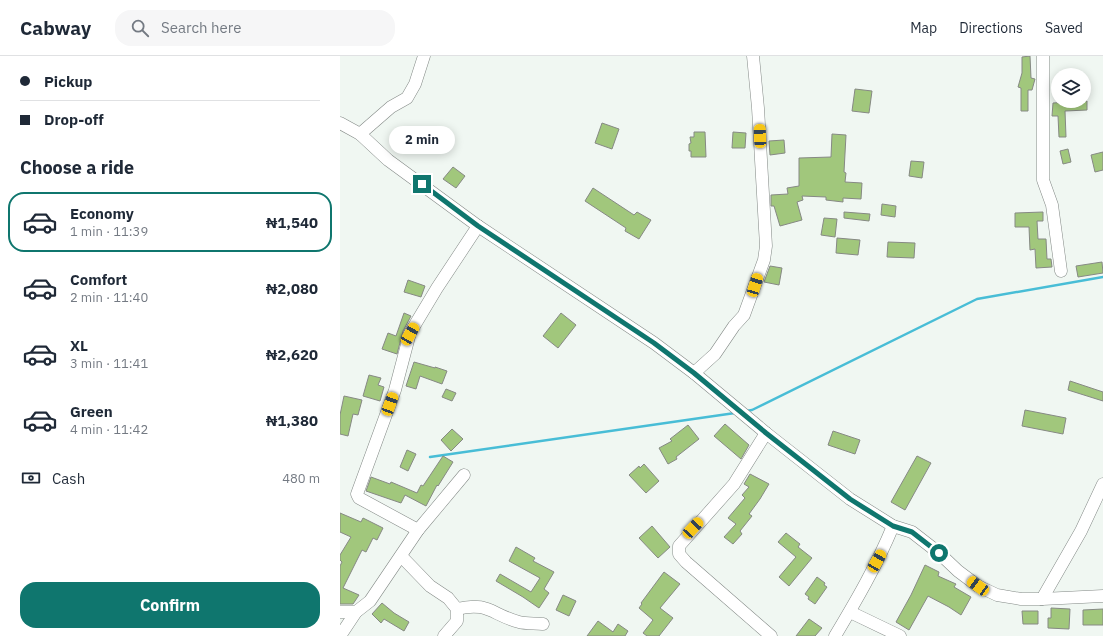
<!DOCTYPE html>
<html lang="en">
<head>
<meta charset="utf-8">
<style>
	body { margin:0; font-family:"IBM Plex Sans",sans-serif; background:#f6f6f7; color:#1f2937; height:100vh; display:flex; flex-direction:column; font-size:15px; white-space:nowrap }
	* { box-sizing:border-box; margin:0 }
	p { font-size:13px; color:#747a83 }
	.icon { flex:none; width:22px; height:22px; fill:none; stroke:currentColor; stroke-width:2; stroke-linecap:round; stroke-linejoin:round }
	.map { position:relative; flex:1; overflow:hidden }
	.sheet { display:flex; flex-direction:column; background:#fff; width:340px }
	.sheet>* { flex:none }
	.guide { display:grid; align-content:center; height:88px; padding:0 20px; background:#fff }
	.fabs { position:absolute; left:711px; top:12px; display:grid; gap:8px }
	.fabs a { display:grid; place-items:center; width:40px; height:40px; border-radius:50%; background:#fff; box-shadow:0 2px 10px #0003; font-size:20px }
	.end { position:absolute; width:18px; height:18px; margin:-9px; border:5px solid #0f766e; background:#fff; box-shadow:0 0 0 2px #fff }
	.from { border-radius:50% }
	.bubble { position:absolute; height:28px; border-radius:14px; background:#fff; box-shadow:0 2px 10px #0003; font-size:13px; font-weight:800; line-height:28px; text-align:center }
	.car { position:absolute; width:12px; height:24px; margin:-12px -6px; border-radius:5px; box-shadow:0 0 3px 1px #0007; background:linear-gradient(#f5c518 24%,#345 0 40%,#f5c518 0 76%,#345 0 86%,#f5c518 0) }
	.guide b { display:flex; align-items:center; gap:14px; height:38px; font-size:15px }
	.guide b+b { border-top:1px solid #e0e1e3 }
	.guide i { width:10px; height:10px; background:#1f2937 }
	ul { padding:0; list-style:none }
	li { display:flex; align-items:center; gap:12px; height:60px; margin:0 8px 6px; padding:0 12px; border:2px solid transparent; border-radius:16px }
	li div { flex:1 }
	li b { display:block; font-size:15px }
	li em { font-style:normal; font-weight:800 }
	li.on { border-color:#0f766e }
	li>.icon { width:36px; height:36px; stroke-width:1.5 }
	h2 { padding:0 20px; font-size:18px; line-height:48px }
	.pay { display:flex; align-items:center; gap:10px; height:44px; padding:0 20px; font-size:15px }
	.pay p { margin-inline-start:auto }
	.primary-button { display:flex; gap:8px; margin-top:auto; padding:8px 20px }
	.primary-button a { flex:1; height:46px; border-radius:16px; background:#0f766e; color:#fff; font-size:16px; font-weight:800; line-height:46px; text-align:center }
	header { display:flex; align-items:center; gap:24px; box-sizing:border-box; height:56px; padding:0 20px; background:#fff; border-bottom:1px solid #e0e1e3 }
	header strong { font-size:19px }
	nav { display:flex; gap:22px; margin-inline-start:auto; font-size:14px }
	.search { width:280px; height:36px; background:#f6f6f7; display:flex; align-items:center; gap:10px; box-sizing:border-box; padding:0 14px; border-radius:16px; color:#747a83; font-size:15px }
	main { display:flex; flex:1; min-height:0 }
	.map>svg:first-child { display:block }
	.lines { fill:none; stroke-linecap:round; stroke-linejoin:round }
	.stream { stroke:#48bdd6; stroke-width:2.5 }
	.building { fill:#a1c77c; stroke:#868984 }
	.minor-casing { stroke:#838986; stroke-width:13 }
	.minor { stroke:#fff; stroke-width:12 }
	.route { stroke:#0f766e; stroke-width:5 }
</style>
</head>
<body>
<header>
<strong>Cabway</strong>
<div class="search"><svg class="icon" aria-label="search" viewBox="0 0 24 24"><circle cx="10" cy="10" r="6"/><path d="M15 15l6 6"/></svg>Search here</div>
<nav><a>Map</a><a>Directions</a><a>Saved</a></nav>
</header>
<main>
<section class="sheet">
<div class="guide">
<b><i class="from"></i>Pickup</b>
<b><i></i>Drop-off</b>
</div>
<h2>Choose a ride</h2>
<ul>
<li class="on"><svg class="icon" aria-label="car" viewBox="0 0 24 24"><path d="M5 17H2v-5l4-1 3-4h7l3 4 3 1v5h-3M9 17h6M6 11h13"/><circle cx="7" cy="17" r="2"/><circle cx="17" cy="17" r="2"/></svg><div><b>Economy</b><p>1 min · 11:39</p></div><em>₦1,540</em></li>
<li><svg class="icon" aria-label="car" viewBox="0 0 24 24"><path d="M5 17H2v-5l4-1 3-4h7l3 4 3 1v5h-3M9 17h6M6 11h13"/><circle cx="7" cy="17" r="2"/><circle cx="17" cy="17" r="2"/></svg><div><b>Comfort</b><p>2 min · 11:40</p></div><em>₦2,080</em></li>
<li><svg class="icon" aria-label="car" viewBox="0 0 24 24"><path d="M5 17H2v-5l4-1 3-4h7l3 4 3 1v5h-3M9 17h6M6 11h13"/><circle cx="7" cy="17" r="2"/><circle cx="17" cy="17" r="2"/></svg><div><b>XL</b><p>3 min · 11:41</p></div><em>₦2,620</em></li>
<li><svg class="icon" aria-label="car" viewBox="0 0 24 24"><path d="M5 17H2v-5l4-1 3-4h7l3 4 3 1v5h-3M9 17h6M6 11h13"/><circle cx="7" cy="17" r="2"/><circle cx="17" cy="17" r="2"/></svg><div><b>Green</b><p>4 min · 11:42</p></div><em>₦1,380</em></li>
</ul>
<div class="pay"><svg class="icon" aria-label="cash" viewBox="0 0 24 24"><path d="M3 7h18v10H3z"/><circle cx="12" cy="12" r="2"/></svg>Cash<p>480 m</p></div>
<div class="primary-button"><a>Confirm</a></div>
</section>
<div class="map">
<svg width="763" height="580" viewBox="0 0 763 580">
	<rect width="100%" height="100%" fill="#f0f7f2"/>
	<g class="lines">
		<g class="stream">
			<polyline points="406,355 412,354 637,243 763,221"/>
			<polyline points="90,401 395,357"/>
		</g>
	</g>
	<g class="building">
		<polygon points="690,0 691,22 695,23 692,34 688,34 688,55 681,55 681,32 678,31 682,17 682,1"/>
		<polygon points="515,33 532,35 529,57 512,55"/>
		<polygon points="747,45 747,54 725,55 726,81 719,81 718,60 712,60 713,47"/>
		<polygon points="262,67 279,73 272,93 255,87"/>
		<polygon points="354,76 365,76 366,101 351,101 351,95 349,95 349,88 351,87 350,81 354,81"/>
		<polygon points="393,76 406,77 405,92 392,92"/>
		<polygon points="492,78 506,79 504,116 506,117 505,126 522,127 521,143 503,142 503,146 486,144 486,141 462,140 463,144 457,146 462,164 440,170 434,150 431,150 431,139 448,138 447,132 459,130 459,102 491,101"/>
		<polygon points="444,84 445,97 430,99 429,85"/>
		<polygon points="728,93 731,106 723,108 720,95"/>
		<polygon points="763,96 763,114 755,116 751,99"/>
		<polygon points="571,105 584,106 582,122 569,120"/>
		<polygon points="113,111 125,120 116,132 103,123"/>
		<polygon points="253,132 294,159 297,156 311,164 299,183 285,175 286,172 245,145"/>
		<polygon points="542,148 556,150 555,161 541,159"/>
		<polygon points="504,156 530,158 529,165 504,162"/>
		<polygon points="703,156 703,165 697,165 698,183 706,183 707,203 711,203 712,211 696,212 695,193 690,194 689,171 675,171 675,157"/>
		<polygon points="484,162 497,163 495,181 481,179"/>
		<polygon points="497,182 520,184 518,199 496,197"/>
		<polygon points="548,186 575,187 574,202 547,201"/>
		<polygon points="762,206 763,217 738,221 736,210"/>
		<polygon points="430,210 442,212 439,229 424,226"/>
		<polygon points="68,224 85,230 81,241 64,236"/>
		<polygon points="64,257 71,260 63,275 57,298 42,293 48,277 56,280"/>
		<polygon points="221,257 236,269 218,292 203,280"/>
		<polygon points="74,306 95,312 95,311 107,315 102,328 80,320 76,333 66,330"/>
		<polygon points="29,319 41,322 38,329 44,331 40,345 23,340"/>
		<polygon points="730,325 763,336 763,345 728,334"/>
		<polygon points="106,333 116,337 112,345 102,341"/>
		<polygon points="4,340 22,344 18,359 13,358 8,380 0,378 0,359"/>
		<polygon points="685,354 726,362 723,378 682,370"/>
		<polygon points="385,368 409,389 401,403 374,380"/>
		<polygon points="348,369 359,383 336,401 337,403 328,408 319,392 332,385 330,383"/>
		<polygon points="112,373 123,383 111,395 101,384"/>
		<polygon points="493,375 520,384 515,398 488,389"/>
		<polygon points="67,394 76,398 68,415 60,411"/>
		<polygon points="103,400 113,406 98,430 97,429 86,450 65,439 61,447 26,435 31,421 50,428 51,426 77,437 81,429 83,430"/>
		<polygon points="577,400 591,407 565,454 551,446"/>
		<polygon points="304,408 319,425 306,437 289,419 299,410 300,412"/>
		<polygon points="410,418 429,428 420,443 409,458 412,460 400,475 402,478 393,488 384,481 396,468 388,462 405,442 402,439 409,431 404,428"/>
		<polygon points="0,457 21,466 23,462 43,472 37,484 33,482 26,496 22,494 3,532 19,539 13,548 0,548 0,510 2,506 0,504 0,499 11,481 0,476"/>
		<polygon points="312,470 330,491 318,502 299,482"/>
		<polygon points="446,477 460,488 458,491 472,502 449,530 439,521 456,501 438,486"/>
		<polygon points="176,491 195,502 193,505 214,516 204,533 209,537 199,552 183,541 156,525 160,518 191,536 200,522 169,505"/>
		<polygon points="585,509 599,516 598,520 616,528 614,531 631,541 621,559 609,551 588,540 569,574 556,566 571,539"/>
		<polygon points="324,516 340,528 320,552 333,562 319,580 307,580 303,577 313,564 299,552 302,548 301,547"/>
		<polygon points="477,521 485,527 484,529 487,531 475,548 468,543 469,541 465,538"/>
		<polygon points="223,539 236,545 229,560 216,554"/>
		<polygon points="42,547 54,557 69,566 64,575 44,563 41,567 32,558"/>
		<polygon points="711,552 730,553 729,573 708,572 708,562 711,562"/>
		<polygon points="763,553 763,569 743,569 743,554"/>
		<polygon points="682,555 698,555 698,568 683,568"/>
		<polygon points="469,563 482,572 475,580 456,580"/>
		<polygon points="258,565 273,576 278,568 288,575 285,580 247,580"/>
	</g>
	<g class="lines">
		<g class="minor-casing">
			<g id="minor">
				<polyline points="703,0 703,124 712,149 721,215"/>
				<polyline points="0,67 20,78 48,104 138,170 314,287 354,317 426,377 510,443 553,470 572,476 599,497 618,515 638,530 657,539 681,543 702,543 763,540"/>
				<polyline points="20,78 51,51 67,42 75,28 84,0"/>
				<polyline points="354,317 375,298 394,270 404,259 424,204 426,190 418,52 413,0"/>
				<polyline points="426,377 394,428 339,490 339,498 346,506 431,580"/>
				<polyline points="78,474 19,442 17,438 55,334 70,277 97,232 138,170"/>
				<polyline points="61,500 90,530 108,542 117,553 117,565 104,580"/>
				<polyline points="702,543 741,475 763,428"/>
				<path d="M117,553C148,545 152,559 179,566C186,568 196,567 203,568"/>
				<polyline points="0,556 16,556 30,545 78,474 124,419"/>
				<polyline points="510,556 560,580"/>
				<polyline points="0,580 16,556"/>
				<path d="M495,580C516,545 537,509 553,470"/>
			</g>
		</g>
		<use href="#minor" class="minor"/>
	</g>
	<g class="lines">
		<polyline class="route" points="82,128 138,170 314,287 354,317 426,377 510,443 553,470 572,476 599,497"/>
	</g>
</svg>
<div class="fabs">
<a><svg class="icon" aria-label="layers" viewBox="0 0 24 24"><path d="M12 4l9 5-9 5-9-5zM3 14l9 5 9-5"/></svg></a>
</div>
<i class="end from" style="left:599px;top:497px"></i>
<i class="end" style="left:82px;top:128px"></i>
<div class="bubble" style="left:49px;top:70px;width:66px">2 min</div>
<i class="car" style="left:420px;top:80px;rotate:358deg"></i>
<i class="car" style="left:415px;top:229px;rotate:17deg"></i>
<i class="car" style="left:70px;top:278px;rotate:30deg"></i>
<i class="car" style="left:50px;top:348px;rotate:20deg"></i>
<i class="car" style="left:353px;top:472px;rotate:43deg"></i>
<i class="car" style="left:537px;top:505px;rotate:30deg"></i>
<i class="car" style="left:638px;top:530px;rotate:306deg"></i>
</div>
</main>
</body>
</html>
